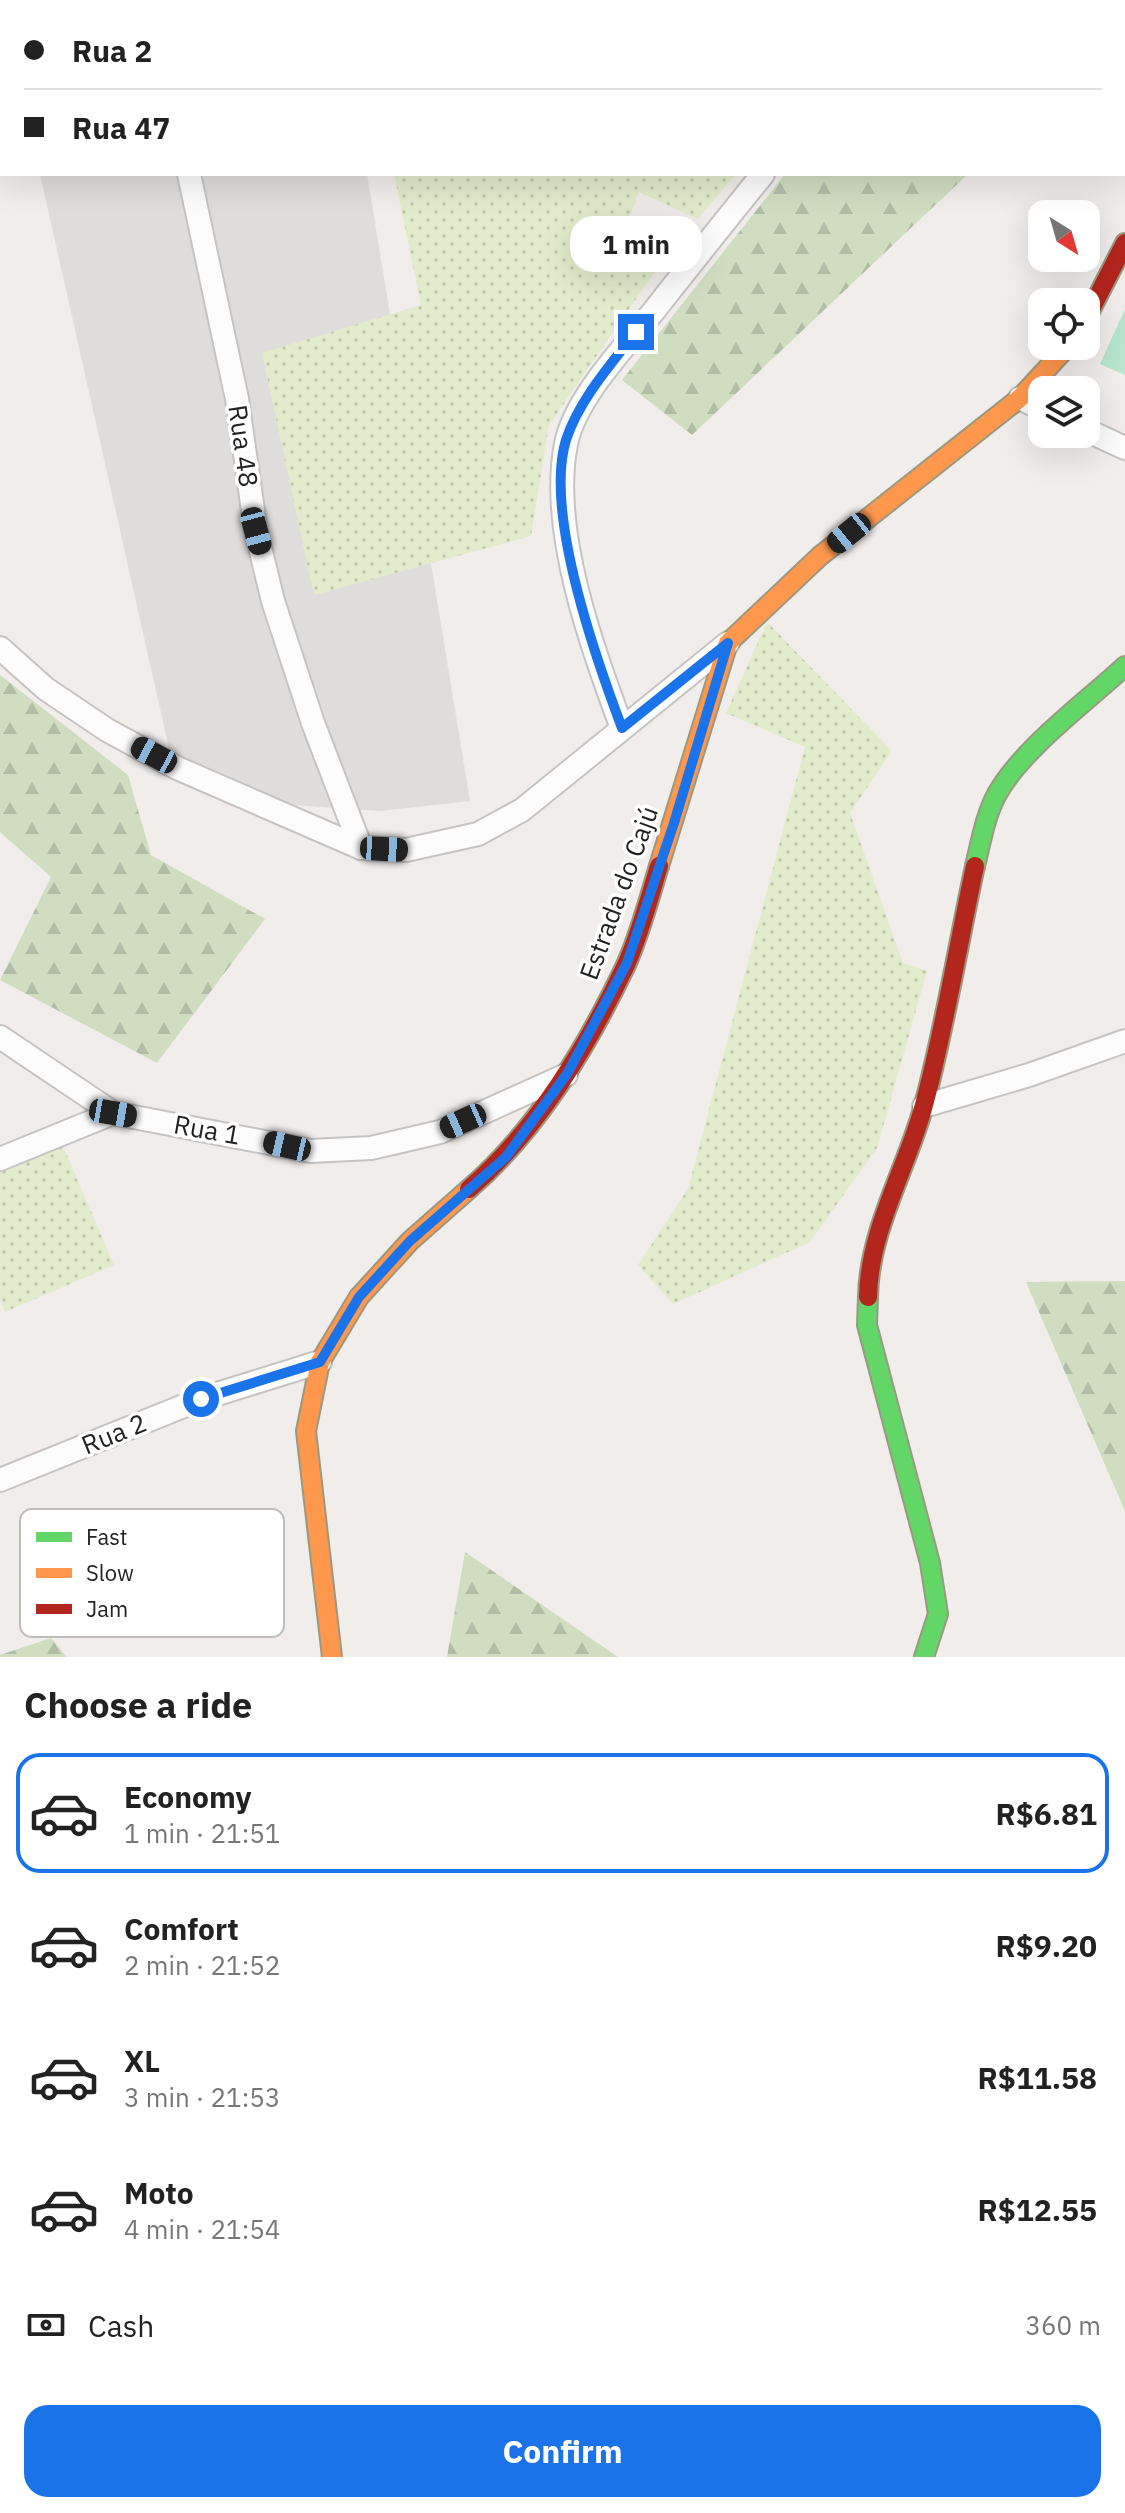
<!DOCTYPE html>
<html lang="en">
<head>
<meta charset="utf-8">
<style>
	body { margin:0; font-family:"IBM Plex Sans",sans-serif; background:#f6f6f6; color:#222; height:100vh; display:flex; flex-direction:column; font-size:30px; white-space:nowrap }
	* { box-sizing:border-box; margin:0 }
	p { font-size:26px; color:#767676 }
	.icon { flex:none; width:44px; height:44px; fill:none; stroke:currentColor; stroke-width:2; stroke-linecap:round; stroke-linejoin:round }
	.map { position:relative; height:1657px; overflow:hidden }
	.drawer { display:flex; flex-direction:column; background:#fff; flex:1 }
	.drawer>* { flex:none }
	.hud { position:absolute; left:0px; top:0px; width:1126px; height:176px; box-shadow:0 8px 32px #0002; display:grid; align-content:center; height:176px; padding:0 24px; background:#fff }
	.needle { width:52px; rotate:143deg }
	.buttons { position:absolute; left:1028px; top:200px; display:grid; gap:16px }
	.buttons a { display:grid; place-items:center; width:72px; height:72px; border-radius:16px; background:#fff; box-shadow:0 8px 32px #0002; font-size:40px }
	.end { position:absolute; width:36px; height:36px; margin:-18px; border:10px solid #1a73e8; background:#fff; box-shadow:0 0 0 4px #fff }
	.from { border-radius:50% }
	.bubble { position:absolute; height:56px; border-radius:24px; background:#fff; box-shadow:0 8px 32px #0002; font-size:26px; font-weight:700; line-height:56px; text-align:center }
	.car { position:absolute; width:24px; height:48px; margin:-24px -12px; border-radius:10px; box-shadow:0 0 6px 2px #0007; background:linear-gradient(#222 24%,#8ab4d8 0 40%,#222 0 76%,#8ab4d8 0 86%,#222 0) }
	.hud b { display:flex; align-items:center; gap:28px; height:76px; font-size:30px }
	.hud b+b { border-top:2px solid #e0e0e0 }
	.hud i { width:20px; height:20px; background:#222 }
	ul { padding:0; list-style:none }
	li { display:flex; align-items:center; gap:24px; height:120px; margin:0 16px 12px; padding:0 8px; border:4px solid transparent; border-radius:24px }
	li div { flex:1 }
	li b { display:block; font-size:30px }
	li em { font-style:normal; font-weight:700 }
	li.active { border-color:#1a73e8 }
	li>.icon { width:72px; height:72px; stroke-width:1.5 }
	h2 { padding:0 24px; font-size:36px; line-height:96px }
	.pay { display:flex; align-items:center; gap:20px; height:88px; padding:0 24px; font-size:30px }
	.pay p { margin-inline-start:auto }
	.primary-button { display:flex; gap:16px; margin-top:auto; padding:16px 24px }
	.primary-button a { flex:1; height:92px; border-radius:24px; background:#1a73e8; color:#fff; font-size:32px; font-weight:700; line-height:92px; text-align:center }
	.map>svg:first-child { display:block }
	.residential { fill:#dfdddc }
	.grass { fill:url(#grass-dots) }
	.forest { fill:url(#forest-firs) }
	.pitch { fill:#b8e5cb }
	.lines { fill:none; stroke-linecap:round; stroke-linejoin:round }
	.street-casing { stroke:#c6c4c3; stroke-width:26 }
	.fast-casing { stroke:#9b9882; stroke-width:22 }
	.slow-casing { stroke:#9b9882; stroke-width:22 }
	.jam-casing { stroke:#9b9882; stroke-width:22 }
	.street { stroke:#fdfcfc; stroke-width:22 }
	.fast { stroke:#63d668; stroke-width:18 }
	.slow { stroke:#ff974d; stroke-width:18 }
	.jam { stroke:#b3261e; stroke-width:18 }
	.route { stroke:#1a73e8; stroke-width:10 }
	.labels { text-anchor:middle; stroke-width:7; stroke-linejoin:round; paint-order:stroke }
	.street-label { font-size:26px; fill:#222; stroke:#fff }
	.key { fill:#fff; stroke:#bdbdbd; stroke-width:2 }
	.key-label { font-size:22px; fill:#222 }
</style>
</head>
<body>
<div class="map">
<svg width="1125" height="1657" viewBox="0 0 1125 1657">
	<defs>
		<pattern id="grass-dots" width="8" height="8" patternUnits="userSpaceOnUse" patternTransform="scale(2)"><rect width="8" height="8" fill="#e2ebcb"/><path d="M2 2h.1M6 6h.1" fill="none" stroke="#c2c9ae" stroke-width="1.8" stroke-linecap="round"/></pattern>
		<pattern id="forest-firs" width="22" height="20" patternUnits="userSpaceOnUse" patternTransform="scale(2)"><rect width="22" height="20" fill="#d0ddc1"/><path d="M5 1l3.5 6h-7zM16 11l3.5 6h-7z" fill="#b2bda6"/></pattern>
	</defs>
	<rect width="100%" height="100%" fill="#f0edeb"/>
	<g class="residential">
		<polygon points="1,0 422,0 425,2 2,2 2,5"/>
		<polygon points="40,174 367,174 470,801 380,811 277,804 170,753"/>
	</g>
	<g class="grass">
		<polygon points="394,174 736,174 698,219 639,192 620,242 656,270 549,425 531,536 314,595 262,353 421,305"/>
		<polygon points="767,622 892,751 850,813 903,963 927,971 877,1148 810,1242 673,1304 638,1265 688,1189 805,747 726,713"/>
		<polygon points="62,1144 114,1265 5,1312 0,1299 0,1171"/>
	</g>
	<g class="forest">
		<polygon points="785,174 968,174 692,435 622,380"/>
		<polygon points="0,675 128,775 151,855 265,919 157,1063 0,980 51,877 0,832"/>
		<polygon points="1125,1281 1125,1511 1026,1282"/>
		<polygon points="465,1552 618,1657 447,1657"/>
		<polygon points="51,1638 67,1657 0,1657 0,1655"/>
	</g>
	<polygon class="pitch" points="1125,309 1125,375 1100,364"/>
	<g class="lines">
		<g class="street-casing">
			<g id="street">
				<polyline points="162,0 162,2"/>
				<polyline points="449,0 451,2"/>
				<polyline points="580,2 581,0"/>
				<polyline points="858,2 858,0"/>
				<polyline points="189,174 237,399 256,531 273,601 313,723 361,848"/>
				<polyline points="1020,398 1042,409"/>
				<polyline points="1086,430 1125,448"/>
				<polyline points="0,648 46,689 107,730 177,768 361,848 406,850 478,834 522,810 728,643"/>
				<path d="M622,728C592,647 549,530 566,444C574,400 625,346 653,312C689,266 726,220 763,174"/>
				<polyline points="0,1037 113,1113 311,1151 371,1148 440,1132 566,1075"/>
				<polyline points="924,1106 1029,1075 1125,1041"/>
				<polyline points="0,1159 113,1113"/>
				<polyline points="0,1480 201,1399 320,1362"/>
			</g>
		</g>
		<g class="fast-casing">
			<g id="fast">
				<path d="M975,866C981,842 985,816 997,794C1023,748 1085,703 1125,666"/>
				<polyline points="868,1297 867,1325 930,1563 938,1614 924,1657"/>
			</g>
		</g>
		<g class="slow-casing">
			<g id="slow">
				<polyline points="659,866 728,643 820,556 1020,398 1068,346"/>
				<polyline points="332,1657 306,1431 320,1362 359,1297 410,1241 469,1189"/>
			</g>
		</g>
		<g class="jam-casing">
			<g id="jam">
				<polyline points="1086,319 1125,243"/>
				<path d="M469,1189C538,1129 587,1047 626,965C640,934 649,899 659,866"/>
				<path d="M868,1297C869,1230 907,1168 924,1105C945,1027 958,945 975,866"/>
			</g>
		</g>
		<use href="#street" class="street"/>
		<use href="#fast" class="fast"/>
		<use href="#slow" class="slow"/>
		<use href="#jam" class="jam"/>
	</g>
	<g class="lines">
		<path class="route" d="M201,1399L320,1362L359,1297L410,1241L506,1157L567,1074L627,963L674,823L728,643L622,728C596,659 544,512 566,440C579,400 611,364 636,332"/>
	</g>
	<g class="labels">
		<g class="street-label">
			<text transform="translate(243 446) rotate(82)" y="9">Rua 48</text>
			<text transform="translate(619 893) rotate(-70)" y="9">Estrada do Cajú</text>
			<text transform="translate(207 1130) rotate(10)" y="9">Rua 1</text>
			<text transform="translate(114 1434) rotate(-22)" y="9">Rua 2</text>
		</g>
	</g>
	<rect x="20" y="1509" width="264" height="128" rx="12" class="key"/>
	<rect x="36" y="1532" width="36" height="10" fill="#63d668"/>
	<rect x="36" y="1568" width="36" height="10" fill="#ff974d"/>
	<rect x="36" y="1604" width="36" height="10" fill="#b3261e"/>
	<g class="key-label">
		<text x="86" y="1545">Fast</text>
		<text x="86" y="1581">Slow</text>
		<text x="86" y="1617">Jam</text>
	</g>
</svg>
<div class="buttons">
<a><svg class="needle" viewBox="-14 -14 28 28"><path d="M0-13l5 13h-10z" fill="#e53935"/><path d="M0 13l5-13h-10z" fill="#767676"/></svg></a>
<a><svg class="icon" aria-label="locate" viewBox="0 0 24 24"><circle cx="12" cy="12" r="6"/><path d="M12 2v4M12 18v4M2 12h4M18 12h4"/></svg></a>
<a><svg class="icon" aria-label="layers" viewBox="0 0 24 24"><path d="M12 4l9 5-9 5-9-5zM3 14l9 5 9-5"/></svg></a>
</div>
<i class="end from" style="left:201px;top:1399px"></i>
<i class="end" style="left:636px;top:332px"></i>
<div class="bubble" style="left:570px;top:216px;width:132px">1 min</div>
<i class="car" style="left:256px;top:531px;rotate:165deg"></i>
<i class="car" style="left:849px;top:533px;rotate:231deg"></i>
<i class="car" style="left:154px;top:755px;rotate:298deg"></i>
<i class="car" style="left:384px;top:849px;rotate:93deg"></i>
<i class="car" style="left:113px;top:1113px;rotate:100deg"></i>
<i class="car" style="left:463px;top:1121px;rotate:246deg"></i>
<i class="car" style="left:287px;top:1146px;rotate:283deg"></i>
<div class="hud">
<b><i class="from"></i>Rua 2</b>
<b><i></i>Rua 47</b>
</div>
</div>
<section class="drawer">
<h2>Choose a ride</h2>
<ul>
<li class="active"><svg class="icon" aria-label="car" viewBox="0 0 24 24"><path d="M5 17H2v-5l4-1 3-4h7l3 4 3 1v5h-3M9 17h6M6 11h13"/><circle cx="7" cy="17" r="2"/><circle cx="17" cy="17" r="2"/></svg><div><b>Economy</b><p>1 min · 21:51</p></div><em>R$6.81</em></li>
<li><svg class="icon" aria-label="car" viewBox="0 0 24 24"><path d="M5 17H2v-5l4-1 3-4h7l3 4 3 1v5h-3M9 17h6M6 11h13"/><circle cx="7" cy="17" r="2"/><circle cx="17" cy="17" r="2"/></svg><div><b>Comfort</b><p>2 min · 21:52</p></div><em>R$9.20</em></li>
<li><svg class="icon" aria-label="car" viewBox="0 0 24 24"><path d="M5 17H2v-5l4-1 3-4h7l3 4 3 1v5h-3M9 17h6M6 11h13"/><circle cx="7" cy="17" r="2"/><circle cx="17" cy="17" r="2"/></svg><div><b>XL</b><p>3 min · 21:53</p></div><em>R$11.58</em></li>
<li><svg class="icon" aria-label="car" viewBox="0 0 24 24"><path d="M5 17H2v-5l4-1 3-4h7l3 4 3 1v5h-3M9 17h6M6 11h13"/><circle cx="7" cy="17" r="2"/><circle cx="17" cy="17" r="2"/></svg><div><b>Moto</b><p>4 min · 21:54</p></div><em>R$12.55</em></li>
</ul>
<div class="pay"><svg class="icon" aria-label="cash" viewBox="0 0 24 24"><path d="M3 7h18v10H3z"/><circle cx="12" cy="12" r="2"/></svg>Cash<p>360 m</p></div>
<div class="primary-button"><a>Confirm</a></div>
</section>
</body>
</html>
